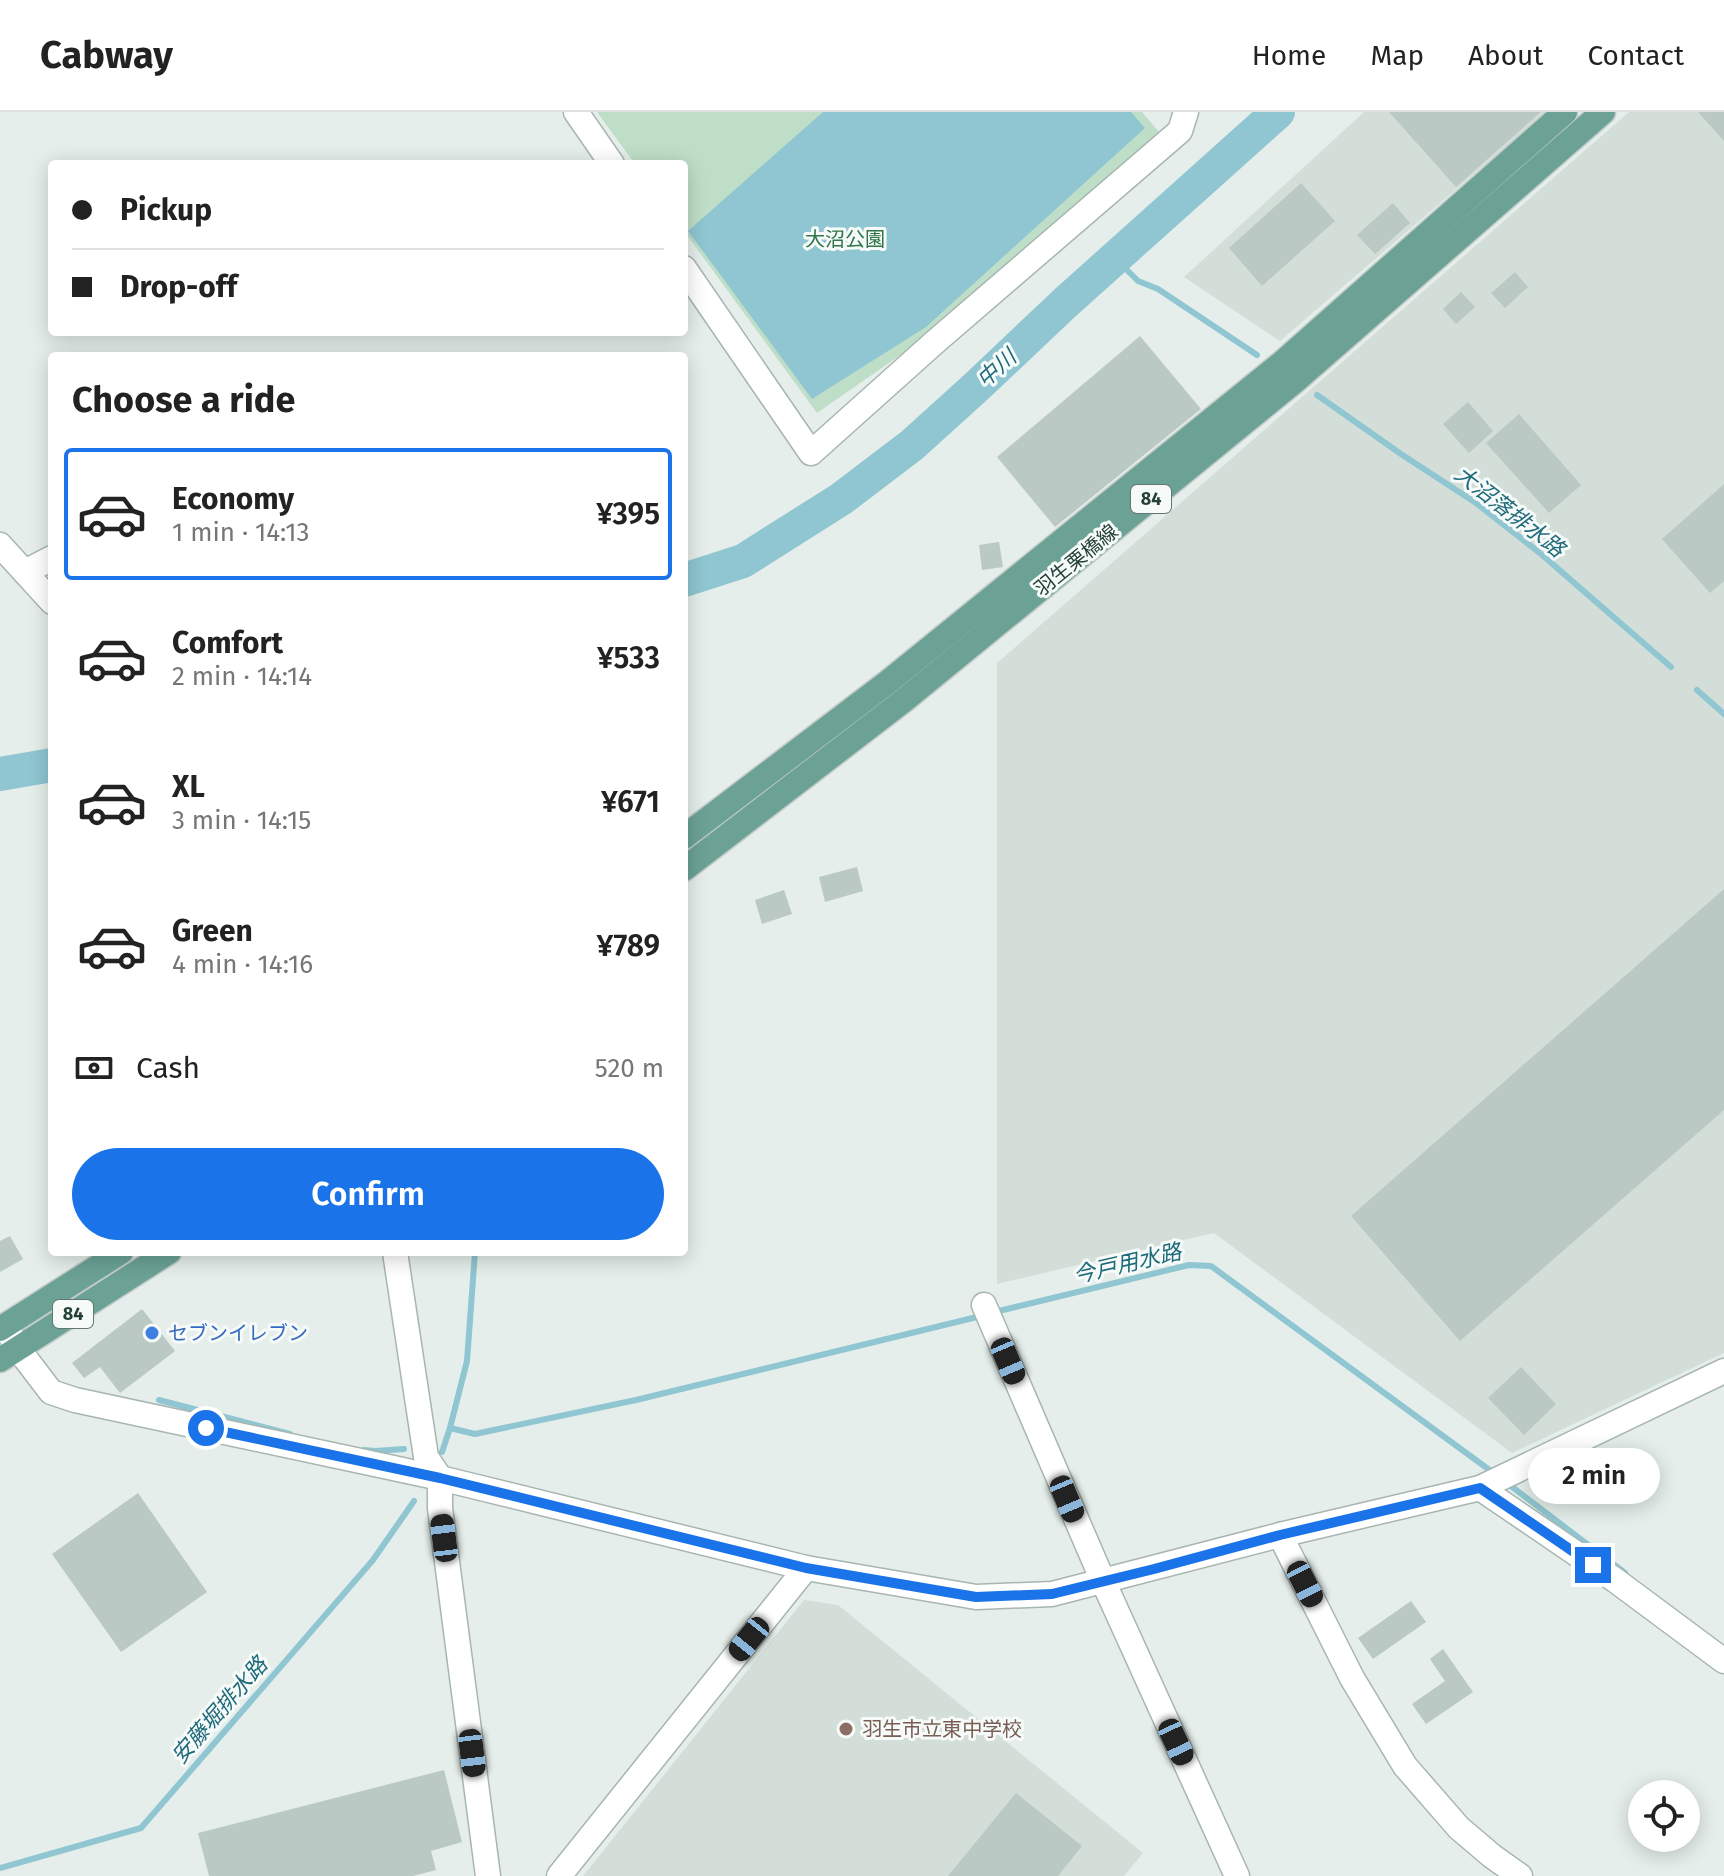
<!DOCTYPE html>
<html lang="en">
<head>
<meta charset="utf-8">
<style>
	body { margin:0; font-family:"Fira Sans","Noto Sans JP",sans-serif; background:#f6f6f6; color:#222; height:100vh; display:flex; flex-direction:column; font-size:30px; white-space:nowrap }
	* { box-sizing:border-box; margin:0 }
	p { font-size:26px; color:#767676 }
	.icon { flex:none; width:44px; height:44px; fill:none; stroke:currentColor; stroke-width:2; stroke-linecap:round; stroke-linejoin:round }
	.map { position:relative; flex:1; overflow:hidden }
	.drawer { position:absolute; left:48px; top:240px; width:640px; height:904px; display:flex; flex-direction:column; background:#fff; border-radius:8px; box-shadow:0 4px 20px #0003 }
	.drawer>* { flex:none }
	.guide { position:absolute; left:48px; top:48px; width:640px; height:176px; border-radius:8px; box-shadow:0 4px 20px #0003; display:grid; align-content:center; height:176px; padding:0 24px; background:#fff }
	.fabs { position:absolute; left:1628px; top:1668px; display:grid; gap:16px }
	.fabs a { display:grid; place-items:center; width:72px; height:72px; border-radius:50%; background:#fff; box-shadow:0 4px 20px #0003; font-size:40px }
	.end { position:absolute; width:36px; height:36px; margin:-18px; border:10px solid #1a73e8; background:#fff; box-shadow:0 0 0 4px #fff }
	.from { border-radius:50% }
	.bubble { position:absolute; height:56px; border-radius:28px; background:#fff; box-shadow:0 4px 20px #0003; font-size:26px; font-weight:600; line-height:56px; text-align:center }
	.car { position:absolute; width:24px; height:48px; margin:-24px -12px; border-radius:10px; box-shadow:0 0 6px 2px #0007; background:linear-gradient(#222 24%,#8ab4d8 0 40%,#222 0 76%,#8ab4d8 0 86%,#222 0) }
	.guide b { display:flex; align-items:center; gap:28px; height:76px; font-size:30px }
	.guide b+b { border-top:2px solid #e0e0e0 }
	.guide i { width:20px; height:20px; background:#222 }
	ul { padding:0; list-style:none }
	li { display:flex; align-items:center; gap:24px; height:132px; margin:0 16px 12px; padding:0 8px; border:4px solid transparent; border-radius:8px }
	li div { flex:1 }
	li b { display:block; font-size:30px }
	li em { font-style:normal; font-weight:600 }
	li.active { border-color:#1a73e8 }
	li>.icon { width:72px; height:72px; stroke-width:1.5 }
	h2 { padding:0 24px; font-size:36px; line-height:96px }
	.pay { display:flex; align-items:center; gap:20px; height:88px; padding:0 24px; font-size:30px }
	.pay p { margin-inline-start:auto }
	.button { display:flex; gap:16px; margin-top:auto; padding:16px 24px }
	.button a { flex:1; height:92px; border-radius:48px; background:#1a73e8; color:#fff; font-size:32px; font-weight:600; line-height:92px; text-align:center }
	header { display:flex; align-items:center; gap:48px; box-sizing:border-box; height:112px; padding:0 40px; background:#fff; border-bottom:2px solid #e0e0e0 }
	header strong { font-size:38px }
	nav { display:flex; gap:44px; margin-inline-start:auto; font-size:28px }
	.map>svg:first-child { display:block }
	.built { fill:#d3ded9 }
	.green { fill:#bfdec8 }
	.water { fill:#8fc6d1 }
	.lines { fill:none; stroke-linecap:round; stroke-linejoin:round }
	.stream { stroke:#8fc6d1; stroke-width:6 }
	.river { stroke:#8fc6d1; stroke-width:34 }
	.building { fill:#bac9c3 }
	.minor-casing { stroke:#a7b6b1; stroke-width:27 }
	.major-casing { stroke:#c2cac8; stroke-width:27 }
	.minor { stroke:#fff; stroke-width:24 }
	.major { stroke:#6ba295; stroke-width:24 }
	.route { stroke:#1a73e8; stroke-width:10 }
	.shop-dot { fill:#3f7fe0; stroke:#f6faf8; stroke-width:3 }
	.education-dot { fill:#8d6e63; stroke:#f6faf8; stroke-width:3 }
	.labels { text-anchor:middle; stroke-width:6; stroke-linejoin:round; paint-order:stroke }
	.shield { fill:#f6faf8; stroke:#637872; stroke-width:2 }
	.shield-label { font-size:18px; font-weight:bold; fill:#244039 }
	.park-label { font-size:20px; fill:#2f764b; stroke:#f6faf8 }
	.street-label { font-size:20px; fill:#244039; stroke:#f6faf8 }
	.shop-label { font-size:20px; fill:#366cbe; stroke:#f6faf8; text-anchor:start }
	.education-label { font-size:20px; fill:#785e54; stroke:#f6faf8; text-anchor:start }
	.water-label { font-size:22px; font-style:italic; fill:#1f6b7b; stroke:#f6faf8 }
</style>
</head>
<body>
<header>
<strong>Cabway</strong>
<nav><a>Home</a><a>Map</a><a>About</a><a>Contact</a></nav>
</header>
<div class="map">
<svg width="1724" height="1764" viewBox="0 0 1724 1764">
	<rect width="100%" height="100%" fill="#e5eeea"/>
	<g class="built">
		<polygon points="1364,0 1546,0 1280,229 1184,165"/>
		<polygon points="1629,0 1724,0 1724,1241 1512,1341 1214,1121 997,1172 997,551"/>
		<polygon points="804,1488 838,1493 1143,1741 1124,1764 583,1764"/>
	</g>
	<polygon class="green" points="597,0 1142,0 1159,20 929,223 817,301 684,119 684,52 635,52"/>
	<polygon class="water" points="823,0 1131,0 1145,16 926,215 812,287 688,119"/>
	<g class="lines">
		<g class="stream">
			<polyline points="1116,147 1138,169 1158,177 1257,243"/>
			<polyline points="1317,283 1401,342 1476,391 1541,442 1671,555"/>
			<polyline points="1697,578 1724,602"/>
			<polyline points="995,1200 1189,1153 1211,1154 1495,1362"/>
			<polyline points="159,1288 290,1322"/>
			<polyline points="450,1316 475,1322 636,1288 981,1204"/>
			<polyline points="364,1338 375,1339 404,1337"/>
			<polyline points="442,1340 450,1316 467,1249 475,1140"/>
			<polyline points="1507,1371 1625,1461"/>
			<polyline points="0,1756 141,1716 373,1448 414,1389"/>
		</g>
		<g class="river">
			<polyline points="684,468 743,449 841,387 912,333 975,276 1066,190 1278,0"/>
			<polyline points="0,662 52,653"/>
		</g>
	</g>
	<g class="building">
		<polygon points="1389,0 1541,0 1456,75"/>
		<polygon points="1698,0 1724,0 1724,29"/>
		<polygon points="1301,71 1335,109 1262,174 1229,136"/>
		<polygon points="1393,91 1410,111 1375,142 1357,123"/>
		<polygon points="1515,160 1528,175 1505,196 1491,181"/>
		<polygon points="1461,180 1475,195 1456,212 1443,197"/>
		<polygon points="1140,224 1201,297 1055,415 997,345"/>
		<polygon points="1468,290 1493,319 1469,341 1443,312"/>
		<polygon points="1519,302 1581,373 1549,401 1486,331"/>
		<polygon points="1724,372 1724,469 1710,481 1662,427"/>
		<polygon points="999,430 1003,455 982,458 979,433"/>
		<polygon points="857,755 863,779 825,790 819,765"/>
		<polygon points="1724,777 1724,998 1460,1229 1351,1104"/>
		<polygon points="784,778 792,802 762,812 755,788"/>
		<polygon points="10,1124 23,1147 0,1160 0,1129"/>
		<polygon points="142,1197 175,1239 120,1281 100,1255 84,1266 72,1251"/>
		<polygon points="1521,1255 1556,1292 1524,1323 1488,1286"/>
		<polygon points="138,1381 207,1480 121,1540 52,1442"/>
		<polygon points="1411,1489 1426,1510 1373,1547 1358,1526"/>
		<polygon points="1443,1537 1473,1580 1426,1612 1412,1592 1445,1569 1430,1547"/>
		<polygon points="444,1658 462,1730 431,1739 436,1758 413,1764 209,1764 198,1721"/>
		<polygon points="1016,1681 1082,1734 1058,1764 948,1764"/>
	</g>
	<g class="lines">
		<g class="minor-casing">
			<g id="minor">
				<polyline points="576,0 612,52"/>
				<polyline points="684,156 811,341 935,230 1180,19 1186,0"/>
				<polyline points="0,433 52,490"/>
				<polyline points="25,460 52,446"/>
				<polyline points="395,1140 426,1345 440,1366 440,1396 488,1764"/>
				<polyline points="984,1193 1103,1469 1237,1764"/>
				<polyline points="5,1214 19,1238 51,1280 75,1288 440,1366 806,1456 976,1485 1052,1482 1280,1423 1480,1376 1724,1259"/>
				<polyline points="1480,1376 1615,1468 1724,1549"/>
				<polyline points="1280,1423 1352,1566 1405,1654 1459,1716 1492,1744 1520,1764"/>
				<polyline points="559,1764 806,1456"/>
			</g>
		</g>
		<g class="major-casing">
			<g id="major">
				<polyline points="684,725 888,570 1283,250 1565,0"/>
				<polyline points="684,757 903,589 1295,269 1603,0"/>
				<polyline points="0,1217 121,1140"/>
				<polyline points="0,1248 169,1140"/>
			</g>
		</g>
		<use href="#minor" class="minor"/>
		<use href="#major" class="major"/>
	</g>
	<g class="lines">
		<polyline class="route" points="206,1316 440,1366 806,1456 976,1485 1052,1482 1154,1457 1280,1423 1480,1376 1593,1453"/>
	</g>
	<circle class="shop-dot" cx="152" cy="1221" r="8"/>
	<circle class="education-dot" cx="846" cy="1617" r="8"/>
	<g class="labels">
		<g class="shield">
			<rect x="1131" y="373" width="40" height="28" rx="6"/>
			<rect x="53" y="1188" width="40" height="28" rx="6"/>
		</g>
		<g class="shield-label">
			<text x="1151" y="393">84</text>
			<text x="73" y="1208">84</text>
		</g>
		<g class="park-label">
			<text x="845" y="134">大沼公園</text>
		</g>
		<g class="street-label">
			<text transform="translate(1076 448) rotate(-39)" y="7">羽生栗橋線</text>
		</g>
		<g class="shop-label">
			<text x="168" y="1228">セブンイレブン</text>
		</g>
		<g class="education-label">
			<text x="862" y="1624">羽生市立東中学校</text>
		</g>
		<g class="water-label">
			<text transform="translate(996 256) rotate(-42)" y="8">中川</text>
			<text transform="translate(1510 399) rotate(38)" y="8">大沼落排水路</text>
			<text transform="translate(1127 1151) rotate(-13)" y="8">今戸用水路</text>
			<text transform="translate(219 1598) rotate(-49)" y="8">安藤堀排水路</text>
		</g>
	</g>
</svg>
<div class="fabs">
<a><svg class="icon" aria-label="locate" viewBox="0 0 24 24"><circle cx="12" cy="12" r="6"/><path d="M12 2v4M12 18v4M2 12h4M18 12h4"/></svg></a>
</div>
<i class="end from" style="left:206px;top:1316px"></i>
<i class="end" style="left:1593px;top:1453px"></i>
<div class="bubble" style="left:1528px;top:1336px;width:132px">2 min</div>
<i class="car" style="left:1008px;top:1249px;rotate:157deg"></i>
<i class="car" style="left:1067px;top:1387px;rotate:157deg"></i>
<i class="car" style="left:444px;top:1426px;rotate:353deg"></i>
<i class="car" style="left:1305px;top:1472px;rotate:153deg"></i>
<i class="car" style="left:749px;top:1527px;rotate:219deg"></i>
<i class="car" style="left:1176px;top:1630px;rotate:155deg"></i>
<i class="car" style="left:472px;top:1641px;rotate:173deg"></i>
<div class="guide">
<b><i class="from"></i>Pickup</b>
<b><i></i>Drop-off</b>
</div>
<section class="drawer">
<h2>Choose a ride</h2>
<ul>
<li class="active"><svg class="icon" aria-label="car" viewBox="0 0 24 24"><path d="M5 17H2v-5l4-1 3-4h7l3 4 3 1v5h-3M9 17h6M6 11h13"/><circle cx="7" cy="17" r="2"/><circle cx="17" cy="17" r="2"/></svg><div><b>Economy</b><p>1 min · 14:13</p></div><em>¥395</em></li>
<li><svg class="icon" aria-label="car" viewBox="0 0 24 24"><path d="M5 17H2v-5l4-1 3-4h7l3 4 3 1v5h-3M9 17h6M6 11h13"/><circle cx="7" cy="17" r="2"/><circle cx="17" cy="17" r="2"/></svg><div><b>Comfort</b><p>2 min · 14:14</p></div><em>¥533</em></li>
<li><svg class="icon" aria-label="car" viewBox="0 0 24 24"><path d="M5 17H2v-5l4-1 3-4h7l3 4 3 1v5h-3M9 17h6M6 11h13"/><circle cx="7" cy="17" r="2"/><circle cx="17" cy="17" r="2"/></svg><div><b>XL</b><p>3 min · 14:15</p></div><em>¥671</em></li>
<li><svg class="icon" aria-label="car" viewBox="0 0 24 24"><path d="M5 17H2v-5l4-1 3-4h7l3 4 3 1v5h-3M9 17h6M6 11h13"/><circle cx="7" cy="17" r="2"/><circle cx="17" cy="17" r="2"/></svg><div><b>Green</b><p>4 min · 14:16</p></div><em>¥789</em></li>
</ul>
<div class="pay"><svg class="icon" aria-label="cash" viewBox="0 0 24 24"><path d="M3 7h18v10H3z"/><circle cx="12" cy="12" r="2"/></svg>Cash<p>520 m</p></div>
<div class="button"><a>Confirm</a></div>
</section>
</div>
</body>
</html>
